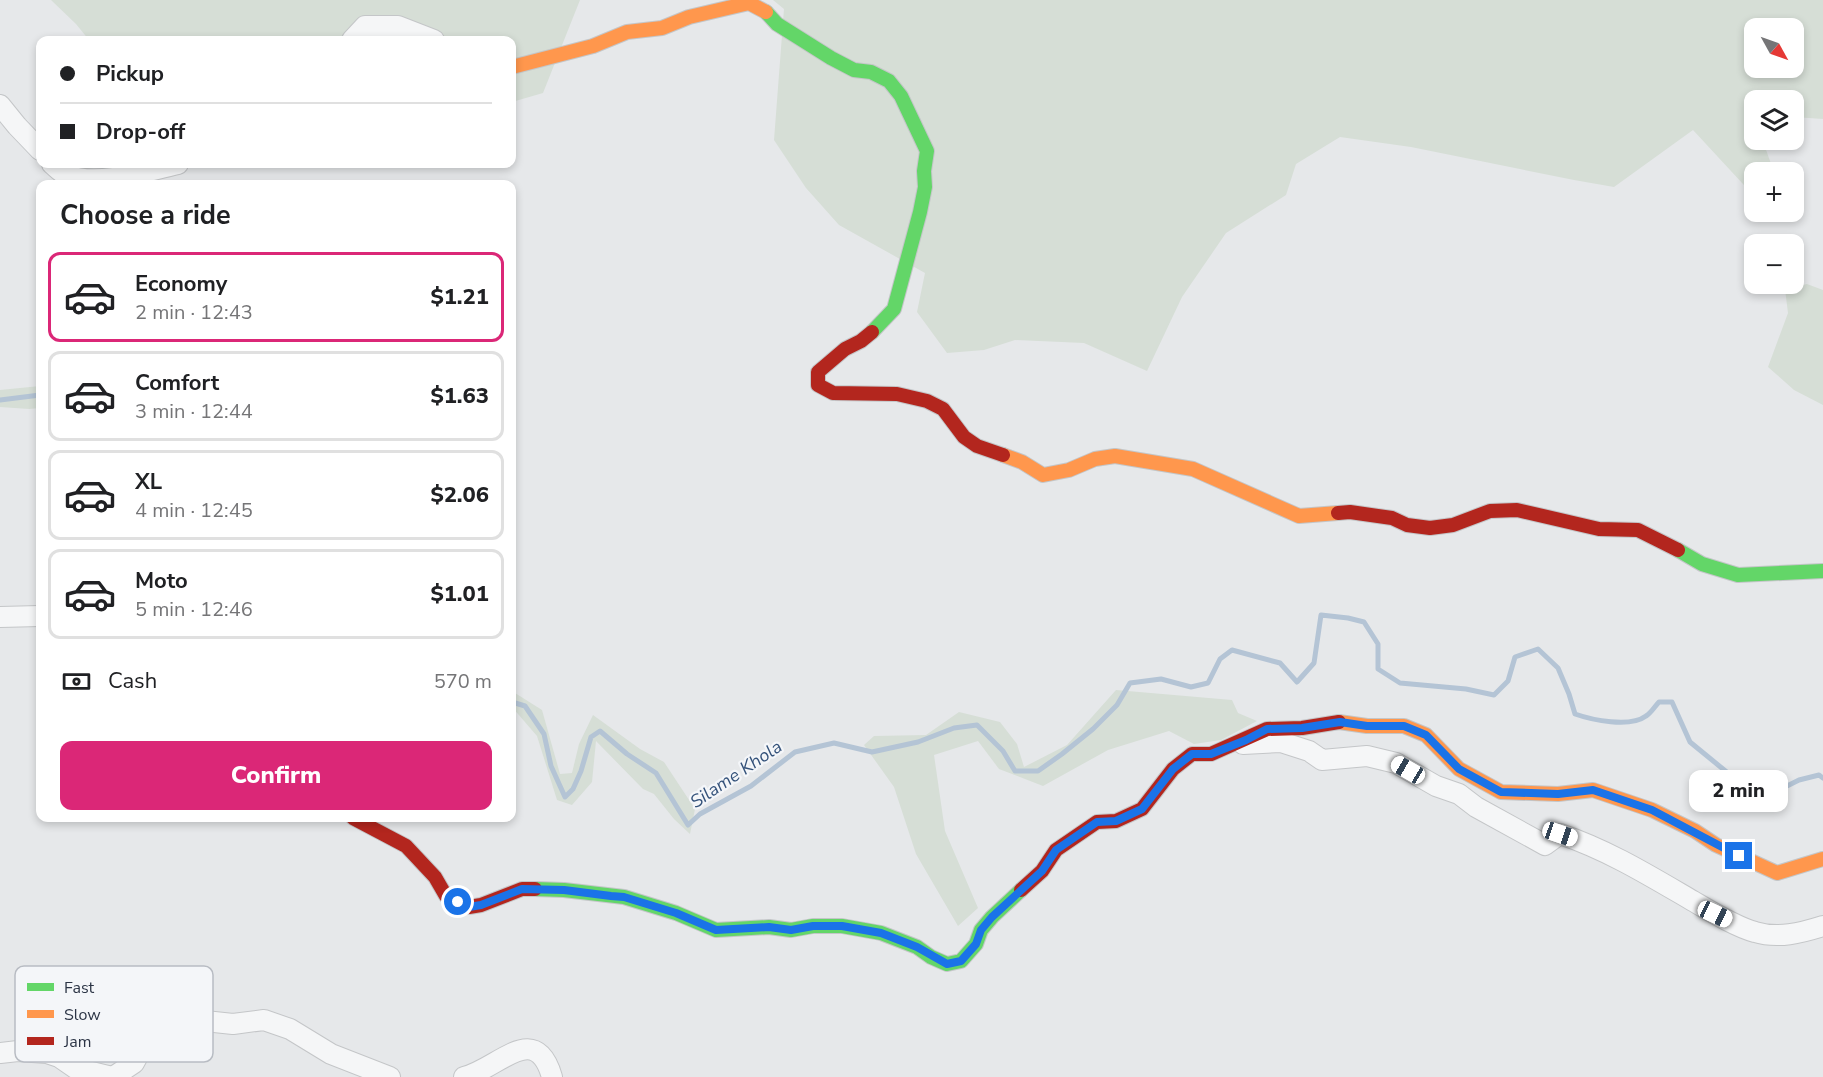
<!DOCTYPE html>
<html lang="en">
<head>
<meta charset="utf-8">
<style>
	body { margin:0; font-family:"Nunito Sans",sans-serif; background:#f2f2f2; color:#202124; height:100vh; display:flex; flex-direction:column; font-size:22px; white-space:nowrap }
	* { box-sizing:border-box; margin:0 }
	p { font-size:20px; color:#757577 }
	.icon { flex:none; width:33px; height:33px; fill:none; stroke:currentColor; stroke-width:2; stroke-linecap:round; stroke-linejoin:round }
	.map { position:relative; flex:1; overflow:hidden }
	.details { position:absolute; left:36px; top:180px; width:480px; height:642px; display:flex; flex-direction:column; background:#fff; border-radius:12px; box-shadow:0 3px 9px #0003 }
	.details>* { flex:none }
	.guide { position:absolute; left:36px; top:36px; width:480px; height:132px; border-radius:12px; box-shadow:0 3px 9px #0003; display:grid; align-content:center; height:132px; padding:0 24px; background:#fff }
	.needle { width:39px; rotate:130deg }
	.fabs { position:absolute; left:1744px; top:18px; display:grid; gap:12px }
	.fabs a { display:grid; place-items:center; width:60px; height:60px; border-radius:12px; background:#fff; box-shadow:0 3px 9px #0003; font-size:30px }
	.end { position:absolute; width:27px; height:27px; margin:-14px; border:8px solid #1a73e8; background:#fff; box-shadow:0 0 0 3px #fff }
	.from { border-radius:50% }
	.bubble { position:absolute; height:42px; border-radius:12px; background:#fff; box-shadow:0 3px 9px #0003; font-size:20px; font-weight:800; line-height:42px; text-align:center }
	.car { position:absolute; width:18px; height:36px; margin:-18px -9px; border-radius:8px; box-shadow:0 0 4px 2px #0007; background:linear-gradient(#fff 24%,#345 0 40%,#fff 0 76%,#345 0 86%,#fff 0) }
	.guide b { display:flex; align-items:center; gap:21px; height:57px; font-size:22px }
	.guide b+b { border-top:2px solid #e0e0e0 }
	.guide i { width:15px; height:15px; background:#202124 }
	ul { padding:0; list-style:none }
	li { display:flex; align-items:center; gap:18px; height:90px; margin:0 12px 9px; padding:0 12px; border:3px solid #e0e0e0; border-radius:12px }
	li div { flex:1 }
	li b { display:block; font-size:22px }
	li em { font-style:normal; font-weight:800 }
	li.selected { border-color:#db2777 }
	li>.icon { width:54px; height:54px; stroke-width:1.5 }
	h2 { padding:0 24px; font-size:27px; line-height:72px }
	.pay { display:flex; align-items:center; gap:15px; height:66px; padding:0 24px; font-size:22px }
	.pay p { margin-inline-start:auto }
	.action { display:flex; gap:12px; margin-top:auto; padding:12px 24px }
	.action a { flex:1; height:69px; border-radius:12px; background:#db2777; color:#fff; font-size:24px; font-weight:800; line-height:69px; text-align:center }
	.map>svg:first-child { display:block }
	.green { fill:#d6ded6; fill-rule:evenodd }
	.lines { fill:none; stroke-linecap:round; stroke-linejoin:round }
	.stream { stroke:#b4c4d5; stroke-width:5 }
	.street-casing { stroke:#c4c6c8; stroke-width:22 }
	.fast-casing { stroke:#c4c6c8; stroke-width:16 }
	.slow-casing { stroke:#c4c6c8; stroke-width:16 }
	.jam-casing { stroke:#c4c6c8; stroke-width:16 }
	.street { stroke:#f5f6f7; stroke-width:20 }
	.fast { stroke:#63d668; stroke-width:14 }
	.slow { stroke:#ff974d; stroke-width:14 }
	.jam { stroke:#b3261e; stroke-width:14 }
	.route { stroke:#1a73e8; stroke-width:8 }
	.labels { text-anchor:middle; stroke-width:4.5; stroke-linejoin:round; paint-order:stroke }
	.water-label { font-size:18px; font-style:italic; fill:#34527a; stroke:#f4f6f9 }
	.key { fill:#f4f6f9; stroke:#b8bcc3; stroke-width:1.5 }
	.key-label { font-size:16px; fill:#2b3445 }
</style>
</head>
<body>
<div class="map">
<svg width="1823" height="1077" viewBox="0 0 1823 1077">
	<rect width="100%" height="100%" fill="#e6e8ea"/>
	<g class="green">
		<polygon points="51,0 580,0 543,93 512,102 512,40 89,40 76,24"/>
		<path d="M773,0H1823V119L1794,117V100H1755V140H1773L1765,147L1774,172H1755V197L1693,130L1614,187L1574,180L1411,147L1340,137L1296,164L1286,195L1226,233L1182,297L1147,371L1084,343L1015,340L984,350L947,353L917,312L925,273L839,225L806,188L774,140L784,9ZM1755,28H1794V68H1755Z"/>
		<polygon points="1807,284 1823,290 1823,405 1794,390 1768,367 1788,313 1785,289"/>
		<polygon points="40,386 40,408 29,409 0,407 0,390"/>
		<polygon points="1116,690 1232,700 1238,713 1257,721 1221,740 1194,744 1169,731 1108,750 1043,786 999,769 978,741 934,755 945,831 978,908 958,926 916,854 894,787 864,745 874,736 926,735 959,712 1000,722 1017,744 1024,767 1067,745"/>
		<polygon points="515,693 542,710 560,774 572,773 579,744 593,715 640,749 664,762 695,809 690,834 674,819 654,794 643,789 596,741 592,782 572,805 557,800 537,736 512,707 512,694"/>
	</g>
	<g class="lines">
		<g class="stream">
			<polyline points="0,400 40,395"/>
			<path d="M512,702L525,706L544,734L551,766L565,797L573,789L581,771L591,737L600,731L627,754L656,773L688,825L700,814L751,786L795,752L834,743L872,752L918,742L954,728L977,725L1003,751L1015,771H1038L1062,754L1093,729L1117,705L1130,683L1161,679L1191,687L1208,683L1220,659L1232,650L1280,663L1297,682L1314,663L1321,615L1348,618L1364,622L1378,644V669L1400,683L1466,689L1494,695L1508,681L1515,657L1538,649L1558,668L1569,694L1575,714C1592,720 1630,728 1646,716C1651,713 1655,706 1659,702H1672L1690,742L1745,787L1767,796L1799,780L1819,775L1823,778"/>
		</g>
		<g class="street-casing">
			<g id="street">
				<polyline points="352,40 365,26 398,26 434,40"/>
				<polyline points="0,105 17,126 40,150"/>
				<path d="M52,164C57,168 61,173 67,175C97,187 148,171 178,164"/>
				<polyline points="0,617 40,616"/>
				<path d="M1243,744L1281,742L1309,751L1322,760L1367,756L1396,763L1436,786L1459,794L1476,807L1545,845L1560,834C1608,850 1650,876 1693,901C1710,911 1736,927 1755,932C1778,939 1801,933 1823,926"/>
				<polyline points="0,1053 18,1051 47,1053 59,1057 75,1068 112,1077"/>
				<polyline points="113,1077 134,1063 161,1014 173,1012 205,1021 233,1024 264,1020 290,1029 331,1054 390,1077"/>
				<path d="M464,1077C498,1069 535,1019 552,1077"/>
			</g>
		</g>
		<g class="fast-casing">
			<g id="fast">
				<polyline points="766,12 777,24 831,58 854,70 871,72 889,81 901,96 927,151 924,171 925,187 920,212 894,309 872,332"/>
				<polyline points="1678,550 1702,564 1738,575 1823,571"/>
				<polyline points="535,889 564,890 624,897 676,913 716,930 769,927 791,930 813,926 842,926 881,933 917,947 931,957 947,964 961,961 976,944 981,930 992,917 1021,890"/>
			</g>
		</g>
		<g class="slow-casing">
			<g id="slow">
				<polyline points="512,67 593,46 627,32 662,28 689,17 749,3 766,12"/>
				<polyline points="1003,455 1022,462 1043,475 1069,470 1095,459 1115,456 1193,469 1299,516 1338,513"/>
				<polyline points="1339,722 1367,726 1404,726 1426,735 1459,769 1501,792 1558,794 1593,790 1652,810 1695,831 1716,845 1777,873 1823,859"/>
			</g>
		</g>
		<g class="jam-casing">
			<g id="jam">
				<polyline points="872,332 861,341 845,349 818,372 818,385 833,393 897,394 927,401 943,409 964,437 977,446 1003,455"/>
				<polyline points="1338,513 1350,512 1392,518 1407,525 1430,528 1453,525 1490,511 1517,510 1599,529 1638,530 1678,550"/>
				<polyline points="353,818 406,846 435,877 446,896 469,907 481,905 522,889 535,889"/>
				<polyline points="1021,890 1042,871 1056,850 1097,822 1116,821 1142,809 1173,769 1192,754 1211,754 1267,729 1302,728 1339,722"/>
			</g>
		</g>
		<use href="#street" class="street"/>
		<use href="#fast" class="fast"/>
		<use href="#slow" class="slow"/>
		<use href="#jam" class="jam"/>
	</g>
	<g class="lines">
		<polyline class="route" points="458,902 469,907 481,905 522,889 564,890 611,896 624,897 676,913 716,930 769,927 791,930 813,926 842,926 881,933 917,947 947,964 961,961 976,944 981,930 992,917 1042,871 1056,850 1097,822 1116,821 1142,809 1173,769 1192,754 1211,754 1246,740 1267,729 1302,728 1340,722 1367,726 1404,726 1426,735 1459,769 1501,792 1558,794 1593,790 1652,810 1739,856"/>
	</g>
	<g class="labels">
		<g class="water-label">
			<text transform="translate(736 774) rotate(-34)" y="6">Silame Khola</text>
		</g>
	</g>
	<rect x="15" y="966" width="198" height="96" rx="9" class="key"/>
	<rect x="27" y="983" width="27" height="8" fill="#63d668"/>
	<rect x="27" y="1010" width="27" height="8" fill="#ff974d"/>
	<rect x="27" y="1037" width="27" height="8" fill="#b3261e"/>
	<g class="key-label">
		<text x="64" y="993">Fast</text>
		<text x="64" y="1020">Slow</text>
		<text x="64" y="1047">Jam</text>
	</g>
</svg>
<div class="fabs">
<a><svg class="needle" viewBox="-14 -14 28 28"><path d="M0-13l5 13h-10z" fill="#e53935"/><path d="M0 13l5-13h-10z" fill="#757577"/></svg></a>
<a><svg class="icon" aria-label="layers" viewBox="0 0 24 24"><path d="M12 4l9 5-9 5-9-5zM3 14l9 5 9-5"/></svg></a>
<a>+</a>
<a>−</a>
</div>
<i class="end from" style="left:458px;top:902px"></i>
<i class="end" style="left:1739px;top:856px"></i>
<div class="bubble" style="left:1689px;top:770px;width:99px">2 min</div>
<i class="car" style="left:1408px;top:770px;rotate:300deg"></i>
<i class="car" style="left:1560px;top:834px;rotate:109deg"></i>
<i class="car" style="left:1715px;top:914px;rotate:115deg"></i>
<div class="guide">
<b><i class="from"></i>Pickup</b>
<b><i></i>Drop-off</b>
</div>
<section class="details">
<h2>Choose a ride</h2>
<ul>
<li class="selected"><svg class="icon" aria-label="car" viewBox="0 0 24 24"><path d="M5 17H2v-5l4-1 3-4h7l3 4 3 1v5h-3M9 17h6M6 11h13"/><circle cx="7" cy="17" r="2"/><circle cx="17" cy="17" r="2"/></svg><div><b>Economy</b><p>2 min · 12:43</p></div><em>$1.21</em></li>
<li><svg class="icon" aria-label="car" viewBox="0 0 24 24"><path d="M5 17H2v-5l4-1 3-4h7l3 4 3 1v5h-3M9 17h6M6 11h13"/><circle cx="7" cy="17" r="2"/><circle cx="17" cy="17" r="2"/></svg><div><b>Comfort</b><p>3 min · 12:44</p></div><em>$1.63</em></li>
<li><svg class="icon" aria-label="car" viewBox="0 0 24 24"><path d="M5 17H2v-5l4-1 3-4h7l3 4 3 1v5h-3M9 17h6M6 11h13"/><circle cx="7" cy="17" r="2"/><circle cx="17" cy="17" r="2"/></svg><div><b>XL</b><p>4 min · 12:45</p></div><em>$2.06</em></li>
<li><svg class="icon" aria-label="car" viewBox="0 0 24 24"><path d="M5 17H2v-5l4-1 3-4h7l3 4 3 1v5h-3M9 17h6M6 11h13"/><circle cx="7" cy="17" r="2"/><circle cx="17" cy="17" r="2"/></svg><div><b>Moto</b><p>5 min · 12:46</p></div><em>$1.01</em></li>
</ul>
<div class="pay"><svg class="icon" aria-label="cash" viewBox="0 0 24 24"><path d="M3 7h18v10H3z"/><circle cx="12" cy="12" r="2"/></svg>Cash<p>570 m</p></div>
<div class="action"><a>Confirm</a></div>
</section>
</div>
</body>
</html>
